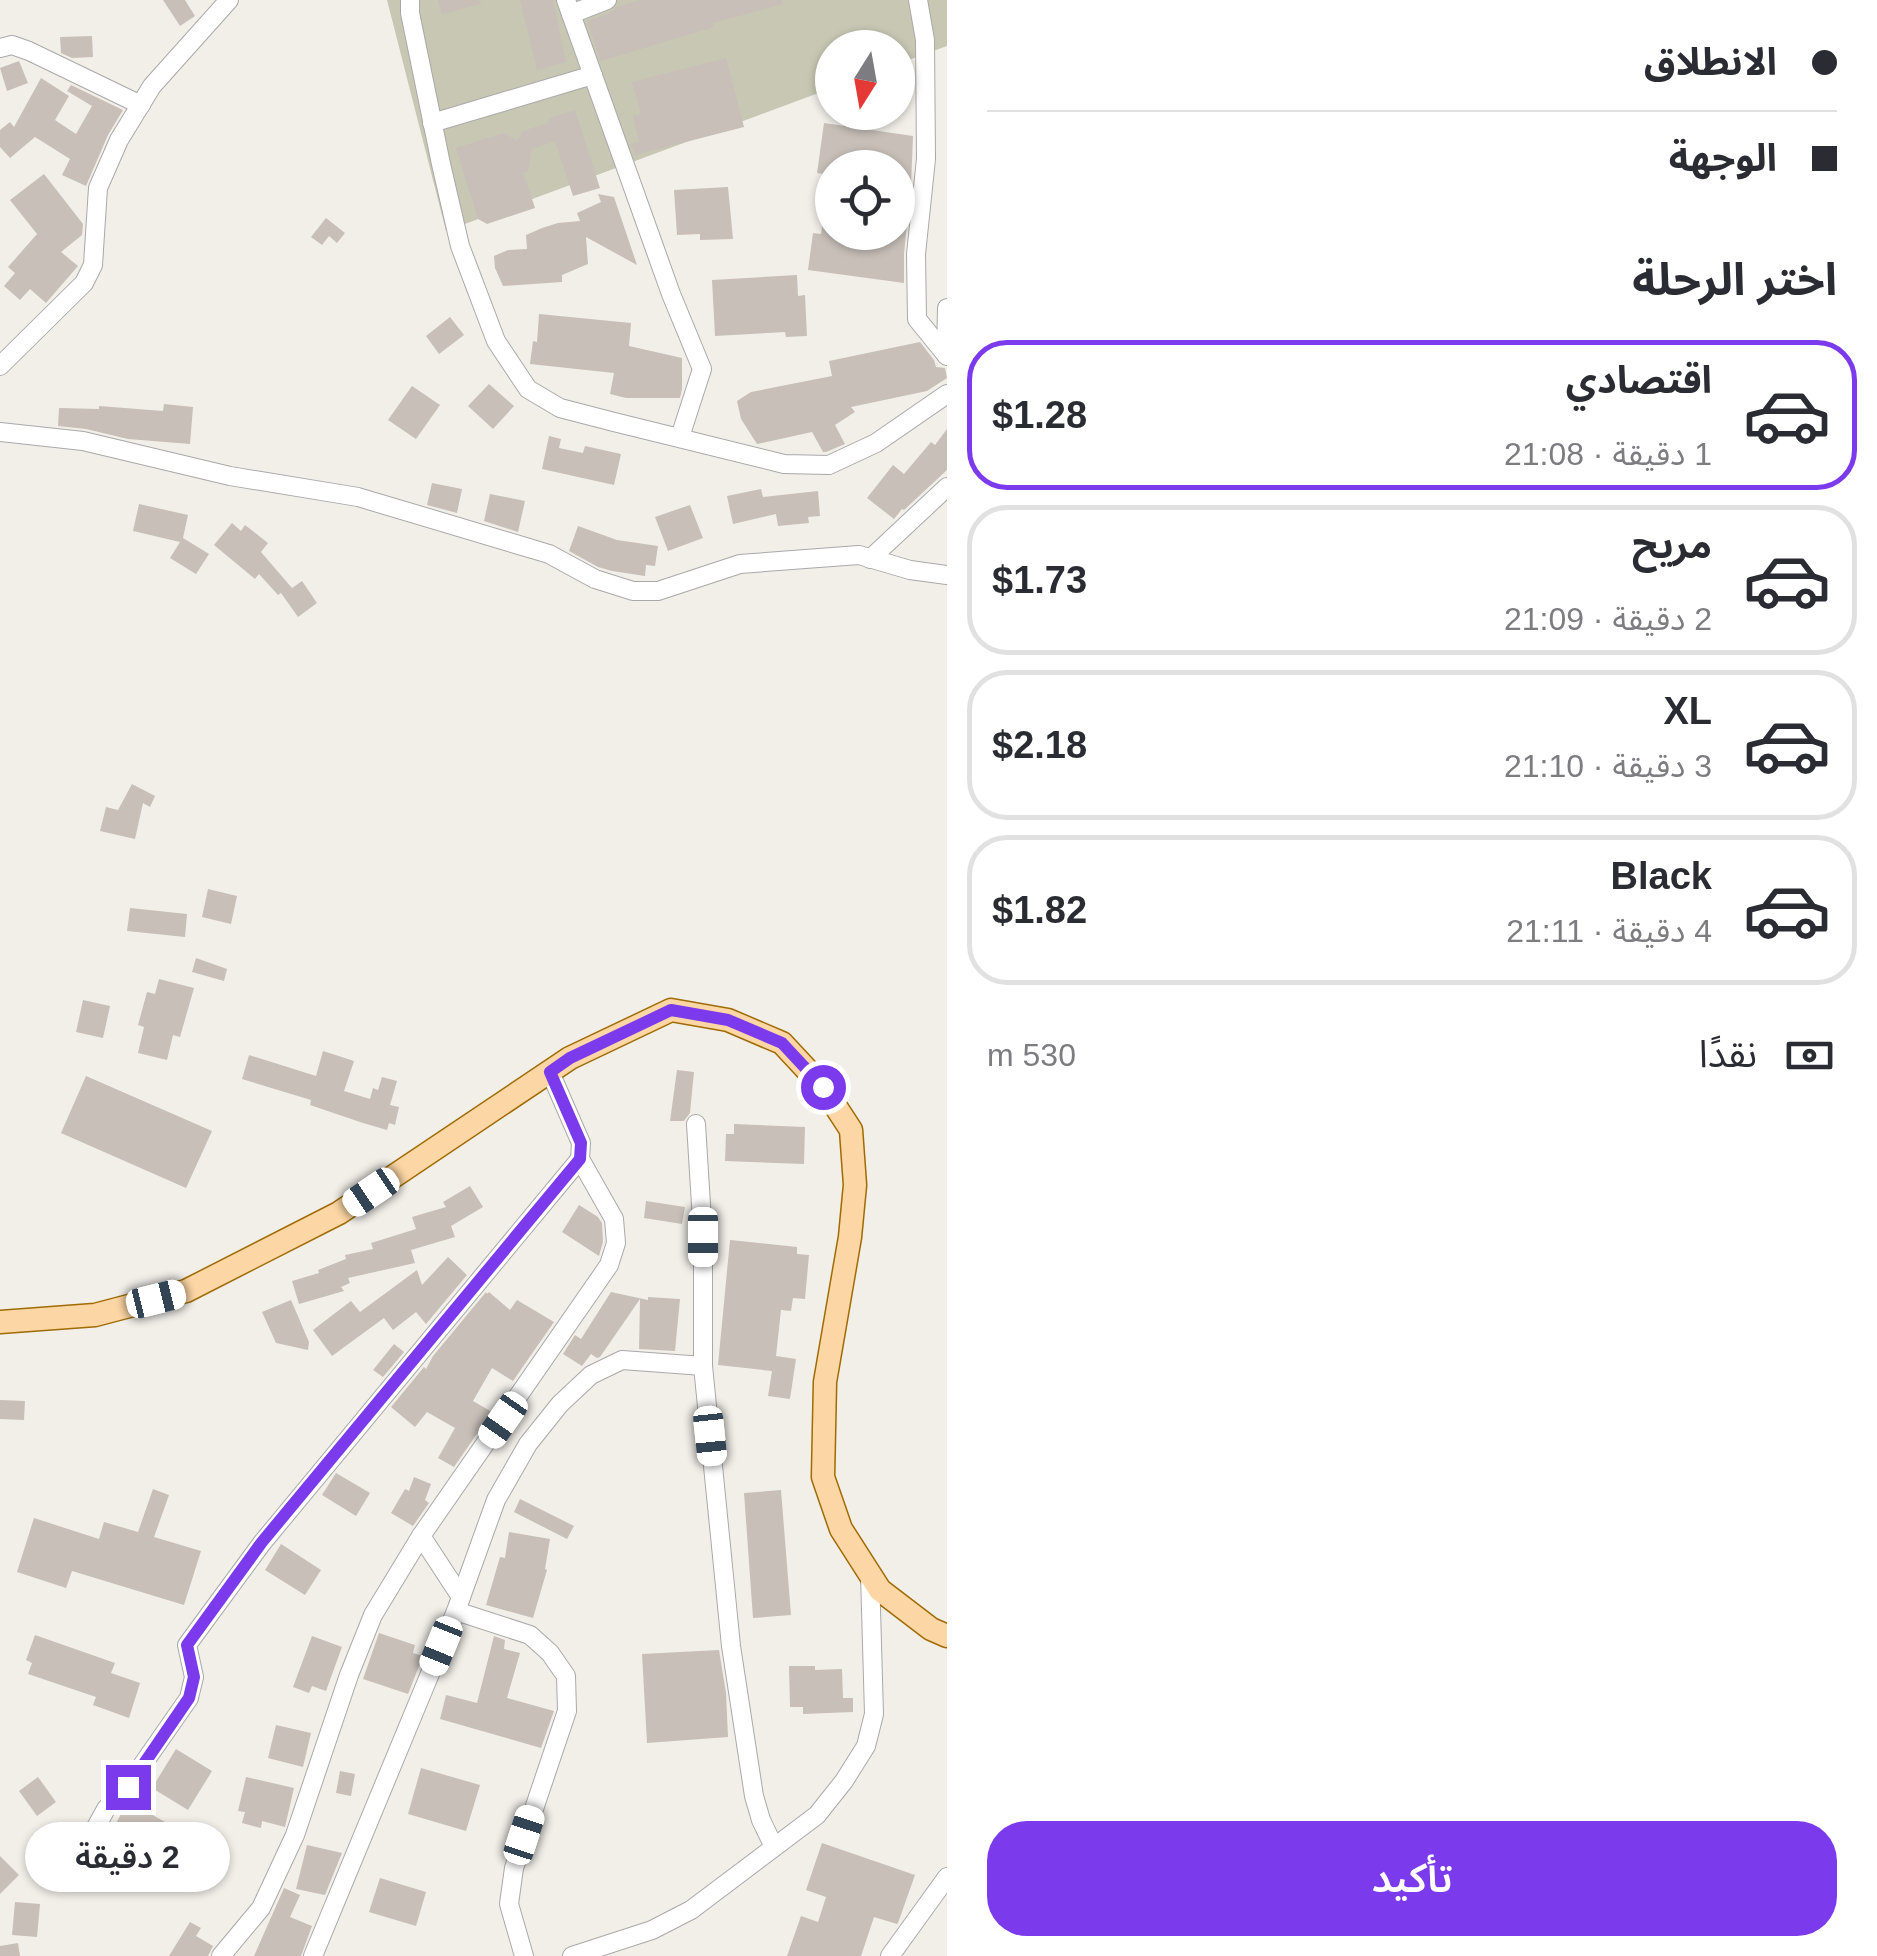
<!DOCTYPE html>
<html lang="ar">
<head>
<meta charset="utf-8">
<style>
	body { margin:0; font-family:Arial,"Noto Sans Arabic",sans-serif; background:#f2f2f3; color:#2b2b33; direction:rtl; height:100vh; display:flex; flex-direction:column; font-size:38px; white-space:nowrap }
	* { box-sizing:border-box; margin:0 }
	p { font-size:32px; color:#7c7c81 }
	.icon { flex:none; width:55px; height:55px; fill:none; stroke:currentColor; stroke-width:2; stroke-linecap:round; stroke-linejoin:round }
	.map { position:relative; flex:1; overflow:hidden; direction:ltr }
	.sheet { display:flex; flex-direction:column; background:#fff; width:930px }
	.sheet>* { flex:none }
	.guide { display:grid; align-content:center; height:220px; padding:0 40px; background:#fff }
	.needle { width:65px; rotate:191deg }
	.controls { position:absolute; left:815px; top:30px; display:grid; gap:20px }
	.controls a { display:grid; place-items:center; width:100px; height:100px; border-radius:50%; background:#fff; box-shadow:0 2px 8px #0004; font-size:50px }
	.end { position:absolute; width:45px; height:45px; margin:-22px; border:12px solid #7c3aed; background:#fff; box-shadow:0 0 0 5px #fff }
	.from { border-radius:50% }
	.bubble { position:absolute; height:70px; border-radius:35px; background:#fff; box-shadow:0 2px 8px #0004; font-size:32px; font-weight:600; line-height:70px; text-align:center; direction:rtl }
	.car { position:absolute; width:30px; height:60px; margin:-30px -15px; border-radius:12px; box-shadow:0 0 8px 2px #0007; background:linear-gradient(#fff 24%,#345 0 40%,#fff 0 76%,#345 0 86%,#fff 0) }
	.guide b { display:flex; align-items:center; gap:35px; height:95px; font-size:38px }
	.guide b+b { border-top:2px solid #e1e1e2 }
	.guide i { width:25px; height:25px; background:#2b2b33 }
	ul { padding:0; list-style:none }
	li { display:flex; align-items:center; gap:30px; height:150px; margin:0 20px 15px; padding:0 20px; border:5px solid #e1e1e2; border-radius:40px }
	li div { flex:1 }
	li b { display:block; font-size:38px }
	li em { font-style:normal; font-weight:600 }
	li.current { border-color:#7c3aed }
	li>.icon { width:90px; height:90px; stroke-width:1.5 }
	h2 { padding:0 40px; font-size:45px; line-height:120px }
	.pay { display:flex; align-items:center; gap:25px; height:110px; padding:0 40px; font-size:38px }
	.pay p { margin-inline-start:auto }
	.action { display:flex; gap:20px; margin-top:auto; padding:20px 40px }
	.action a { flex:1; height:115px; border-radius:40px; background:#7c3aed; color:#fff; font-size:40px; font-weight:600; line-height:115px; text-align:center }
	main { display:flex; flex:1; min-height:0 }
	.map>svg:first-child { display:block }
	.construction { fill:#c7c7b4 }
	.building { fill:#c7bfb8 }
	.lines { fill:none; stroke-linecap:round; stroke-linejoin:round }
	.minor-casing { stroke:#a9a9a9; stroke-width:20 }
	.major-casing { stroke:#a06b00; stroke-width:25 }
	.minor { stroke:#fff; stroke-width:18 }
	.major { stroke:#fcd6a4; stroke-width:22 }
	.route { stroke:#7c3aed; stroke-width:12 }
</style>
</head>
<body>
<main>
<section class="sheet">
<div class="guide">
<b><i class="from"></i>الانطلاق</b>
<b><i></i>الوجهة</b>
</div>
<h2>اختر الرحلة</h2>
<ul>
<li class="current"><svg class="icon" aria-label="car" viewBox="0 0 24 24"><path d="M5 17H2v-5l4-1 3-4h7l3 4 3 1v5h-3M9 17h6M6 11h13"/><circle cx="7" cy="17" r="2"/><circle cx="17" cy="17" r="2"/></svg><div><b>اقتصادي</b><p>1 دقيقة · 21:08</p></div><em>$1.28</em></li>
<li><svg class="icon" aria-label="car" viewBox="0 0 24 24"><path d="M5 17H2v-5l4-1 3-4h7l3 4 3 1v5h-3M9 17h6M6 11h13"/><circle cx="7" cy="17" r="2"/><circle cx="17" cy="17" r="2"/></svg><div><b>مريح</b><p>2 دقيقة · 21:09</p></div><em>$1.73</em></li>
<li><svg class="icon" aria-label="car" viewBox="0 0 24 24"><path d="M5 17H2v-5l4-1 3-4h7l3 4 3 1v5h-3M9 17h6M6 11h13"/><circle cx="7" cy="17" r="2"/><circle cx="17" cy="17" r="2"/></svg><div><b>XL</b><p>3 دقيقة · 21:10</p></div><em>$2.18</em></li>
<li><svg class="icon" aria-label="car" viewBox="0 0 24 24"><path d="M5 17H2v-5l4-1 3-4h7l3 4 3 1v5h-3M9 17h6M6 11h13"/><circle cx="7" cy="17" r="2"/><circle cx="17" cy="17" r="2"/></svg><div><b>Black</b><p>4 دقيقة · 21:11</p></div><em>$1.82</em></li>
</ul>
<div class="pay"><svg class="icon" aria-label="cash" viewBox="0 0 24 24"><path d="M3 7h18v10H3z"/><circle cx="12" cy="12" r="2"/></svg>نقدًا<p>530 m</p></div>
<div class="action"><a>تأكيد</a></div>
</section>
<div class="map">
<svg width="947" height="1956" viewBox="0 0 947 1956">
	<rect width="100%" height="100%" fill="#f2efe9"/>
	<polygon class="construction" points="387,0 947,0 947,46 898,64 898,48 832,48 832,88 446,231"/>
	<g class="building">
		<polygon points="163,0 185,0 195,16 180,26"/>
		<polygon points="438,0 480,0 481,4 442,14"/>
		<polygon points="520,0 553,0 566,62 537,70"/>
		<polygon points="640,0 782,0 783,4 713,23 714,27 601,61 587,21 612,12 617,7"/>
		<polygon points="92,36 93,57 72,58 61,53 60,37"/>
		<polygon points="726,58 744,127 635,155 631,144 639,142 633,116 641,114 632,82"/>
		<polygon points="19,61 28,83 7,91 0,68"/>
		<polygon points="41,78 69,96 55,120 76,134 92,106 67,91 71,85 123,110 108,135 86,186 62,175 70,159 35,137 10,158 0,147 0,130 10,122 14,127"/>
		<polygon points="575,110 600,188 573,196 555,141 532,149 528,171 523,172 535,208 487,224 478,219 456,148 504,133 517,141 523,131 548,123 549,118"/>
		<polygon points="824,123 913,136 911,186 898,184 898,168 832,168 832,175 817,173"/>
		<polygon points="44,174 83,224 82,235 61,252 78,266 46,303 30,289 20,300 4,286 15,273 8,267 37,234 10,200"/>
		<polygon points="728,187 733,239 700,240 700,234 677,235 674,190"/>
		<polygon points="598,194 614,197 637,265 586,237 588,264 562,275 562,282 503,286 495,268 494,256 508,250 527,249 526,235 542,228 558,223 580,221 577,213 601,202"/>
		<polygon points="825,205 832,206 832,232 898,232 898,222 907,224 904,254 904,283 808,270 813,233 821,234"/>
		<polygon points="326,218 345,233 337,243 329,236 322,245 311,237"/>
		<polygon points="797,275 798,296 805,295 807,336 786,337 785,332 715,336 712,280"/>
		<polygon points="539,314 631,323 629,346 682,358 682,389 680,398 626,398 610,394 614,373 530,364 533,341 537,342"/>
		<polygon points="450,317 464,335 439,354 426,336"/>
		<polygon points="920,342 934,360 936,367 945,368 947,378 927,391 851,407 855,412 835,425 845,444 826,452 823,452 812,432 757,444 741,419 737,401 751,392 832,376 829,361"/>
		<polygon points="489,384 514,406 493,429 468,406"/>
		<polygon points="412,386 440,405 416,439 388,420"/>
		<polygon points="164,404 193,407 190,444 128,439 86,429 58,426 59,408 99,409 99,406 163,411"/>
		<polygon points="947,429 947,470 904,510 902,509 894,519 867,498 893,465 904,474 931,442 935,445"/>
		<polygon points="549,436 561,439 559,448 583,453 585,446 621,454 614,485 542,469"/>
		<polygon points="432,483 462,489 457,513 427,505"/>
		<polygon points="761,489 763,497 818,491 820,516 808,517 809,523 778,526 776,514 733,524 727,496"/>
		<polygon points="490,494 525,501 518,532 484,521"/>
		<polygon points="139,504 188,515 183,538 209,554 196,574 170,558 180,542 133,531"/>
		<polygon points="690,505 703,538 668,551 655,517"/>
		<polygon points="232,523 241,531 245,525 268,543 261,552 292,588 302,581 317,603 298,617 281,593 278,595 259,574 255,579 214,545"/>
		<polygon points="578,526 617,540 658,546 655,566 646,565 645,576 612,571 598,567 569,551"/>
		<polygon points="132,784 155,796 150,807 143,803 135,839 100,831 106,807 118,810"/>
		<polygon points="208,889 237,896 231,924 202,917"/>
		<polygon points="130,908 187,914 185,937 127,931"/>
		<polygon points="196,958 227,969 224,981 192,972"/>
		<polygon points="159,979 194,988 180,1037 173,1035 167,1060 138,1053 144,1027 138,1025 147,992 155,994"/>
		<polygon points="83,1000 110,1006 103,1038 76,1032"/>
		<polygon points="323,1051 354,1061 344,1091 370,1099 373,1088 378,1090 382,1077 397,1081 390,1105 399,1107 395,1125 389,1123 387,1130 363,1123 310,1105 311,1100 242,1079 249,1055 316,1076"/>
		<polygon points="677,1070 694,1072 690,1113 684,1121 670,1121"/>
		<polygon points="86,1076 212,1131 186,1188 61,1133"/>
		<polygon points="734,1124 805,1127 804,1164 725,1161 726,1134 734,1134"/>
		<polygon points="470,1186 483,1207 451,1226 455,1237 411,1250 415,1263 348,1278 350,1283 341,1287 344,1291 299,1304 292,1281 319,1273 318,1270 346,1259 345,1255 373,1249 371,1243 416,1229 412,1217 446,1207 443,1202"/>
		<polygon points="646,1201 685,1207 682,1224 644,1218"/>
		<polygon points="579,1205 598,1217 602,1223 603,1242 599,1256 562,1232"/>
		<polygon points="730,1240 797,1247 797,1254 809,1255 805,1299 793,1298 791,1311 781,1310 776,1356 796,1359 790,1399 768,1396 772,1371 718,1365"/>
		<polygon points="448,1257 467,1275 426,1324 416,1312 393,1330 384,1318 332,1356 313,1330 351,1301 360,1312 417,1270 422,1285"/>
		<polygon points="486,1292 487,1294 489,1292 510,1310 517,1300 554,1322 513,1381 492,1368 473,1401 492,1412 454,1467 438,1458 455,1428 427,1412 415,1427 391,1407 424,1367 426,1369 433,1356"/>
		<polygon points="611,1292 648,1300 648,1297 680,1299 675,1351 639,1349 640,1299 600,1357 597,1358 591,1354 582,1366 563,1354 575,1335 581,1339"/>
		<polygon points="291,1300 309,1342 308,1350 276,1343 262,1312"/>
		<polygon points="394,1344 404,1352 383,1377 373,1370"/>
		<polygon points="0,1400 25,1401 24,1420 0,1419"/>
		<polygon points="336,1473 370,1493 356,1516 322,1495"/>
		<polygon points="414,1477 431,1484 425,1500 429,1503 413,1526 391,1513 405,1489 409,1491"/>
		<polygon points="153,1489 169,1495 154,1537 201,1551 184,1605 72,1571 66,1588 17,1572 34,1518 99,1539 104,1522 138,1532"/>
		<polygon points="781,1490 791,1615 753,1618 744,1493"/>
		<polygon points="520,1499 574,1526 567,1539 514,1512"/>
		<polygon points="509,1532 550,1539 545,1569 547,1570 533,1618 486,1605 500,1557 505,1558"/>
		<polygon points="281,1544 321,1570 305,1595 265,1570"/>
		<polygon points="379,1633 415,1645 413,1653 423,1656 408,1694 363,1679"/>
		<polygon points="35,1635 115,1663 111,1673 140,1683 129,1718 93,1705 96,1697 28,1674 32,1663 26,1660"/>
		<polygon points="312,1636 342,1647 326,1691 312,1686 309,1693 293,1687"/>
		<polygon points="494,1636 505,1640 504,1649 520,1653 507,1698 554,1711 541,1748 440,1719 446,1695 477,1703"/>
		<polygon points="719,1650 726,1693 728,1737 647,1743 642,1654"/>
		<polygon points="789,1666 815,1666 815,1670 842,1669 843,1698 853,1698 853,1712 803,1714 803,1707 790,1707"/>
		<polygon points="276,1725 311,1733 303,1767 268,1758"/>
		<polygon points="176,1749 212,1771 188,1810 152,1788"/>
		<polygon points="421,1768 480,1785 466,1831 408,1814"/>
		<polygon points="340,1771 355,1774 351,1796 336,1793"/>
		<polygon points="38,1777 56,1802 37,1816 19,1791"/>
		<polygon points="246,1777 294,1788 285,1827 262,1821 261,1828 242,1823 245,1812 238,1811"/>
		<polygon points="130,1802 165,1822 141,1864 106,1843 124,1808"/>
		<polygon points="822,1843 915,1875 898,1923 897,1924 874,1917 861,1956 787,1956 801,1916 818,1922 826,1897 806,1890"/>
		<polygon points="307,1845 342,1853 325,1895 296,1889"/>
		<polygon points="0,1856 19,1875 0,1894"/>
		<polygon points="380,1878 426,1892 416,1926 369,1912"/>
		<polygon points="284,1888 300,1895 290,1917 312,1926 301,1956 254,1956"/>
		<polygon points="15,1902 40,1904 37,1937 12,1935"/>
		<polygon points="190,1922 201,1928 196,1936 213,1946 208,1956 169,1956"/>
		<polygon points="18,1943 20,1956 0,1956 0,1946"/>
	</g>
	<g class="lines">
		<g class="minor-casing">
			<g id="minor">
				<polyline points="410,0 410,13 441,164 460,246 496,341 528,389 560,408 614,422 784,464 829,465 876,443 947,394"/>
				<polyline points="566,0 671,294 702,369 680,437"/>
				<polyline points="918,0 925,40 926,159 916,254 917,319 947,356"/>
				<polyline points="571,14 607,0"/>
				<polyline points="0,48 12,45 29,51 141,105"/>
				<polyline points="432,123 593,75"/>
				<polyline points="946,355 947,308"/>
				<polyline points="0,366 84,283 93,265 98,188 119,140 152,86 229,0"/>
				<polyline points="0,432 83,441 230,476 358,497 549,554 595,579 633,591 658,591 740,564 859,555 910,570 947,575"/>
				<polyline points="870,559 947,487"/>
				<polyline points="696,1124 703,1237 703,1366 731,1646 754,1796 761,1820 774,1847"/>
				<polyline points="421,1536 461,1597"/>
				<polyline points="456,1611 530,1635 550,1653 566,1676 567,1711 514,1868 509,1904 524,1956"/>
				<polyline points="92,1847 96,1827 106,1809 127,1787 189,1698 194,1677 187,1645 262,1543 580,1159 581,1143 550,1072"/>
				<polyline points="221,1956 261,1908 295,1835 349,1675 373,1615 421,1536 609,1265 616,1243 614,1219 580,1159"/>
				<polyline points="313,1956 456,1611 496,1500 528,1444 560,1404 591,1375 622,1360 703,1366"/>
				<polyline points="572,1956 652,1930 691,1910 817,1815 844,1781 866,1746 874,1714 870,1574"/>
				<polyline points="890,1956 947,1877"/>
			</g>
		</g>
		<g class="major-casing">
			<polyline id="major" points="0,1322 95,1315 186,1291 339,1213 570,1058 671,1010 728,1020 782,1043 823,1087 851,1130 855,1185 850,1237 825,1382 823,1477 841,1529 880,1590 931,1629 947,1636"/>
		</g>
		<use href="#minor" class="minor"/>
		<use href="#major" class="major"/>
	</g>
	<g class="lines">
		<polyline class="route" points="128,1787 189,1698 194,1677 187,1645 262,1542 580,1159 581,1143 550,1072 570,1058 671,1010 728,1020 782,1043 823,1087"/>
	</g>
</svg>
<div class="controls">
<a><svg class="needle" viewBox="-14 -14 28 28"><path d="M0-13l5 13h-10z" fill="#e53935"/><path d="M0 13l5-13h-10z" fill="#7c7c81"/></svg></a>
<a><svg class="icon" aria-label="locate" viewBox="0 0 24 24"><circle cx="12" cy="12" r="6"/><path d="M12 2v4M12 18v4M2 12h4M18 12h4"/></svg></a>
</div>
<i class="end from" style="left:823px;top:1087px"></i>
<i class="end" style="left:128px;top:1787px"></i>
<div class="bubble" style="left:25px;top:1822px;width:205px">2 دقيقة</div>
<i class="car" style="left:371px;top:1192px;rotate:236deg"></i>
<i class="car" style="left:703px;top:1237px;rotate:180deg"></i>
<i class="car" style="left:156px;top:1299px;rotate:76deg"></i>
<i class="car" style="left:503px;top:1420px;rotate:215deg"></i>
<i class="car" style="left:710px;top:1436px;rotate:174deg"></i>
<i class="car" style="left:441px;top:1646px;rotate:202deg"></i>
<i class="car" style="left:524px;top:1835px;rotate:18deg"></i>
</div>
</main>
</body>
</html>
